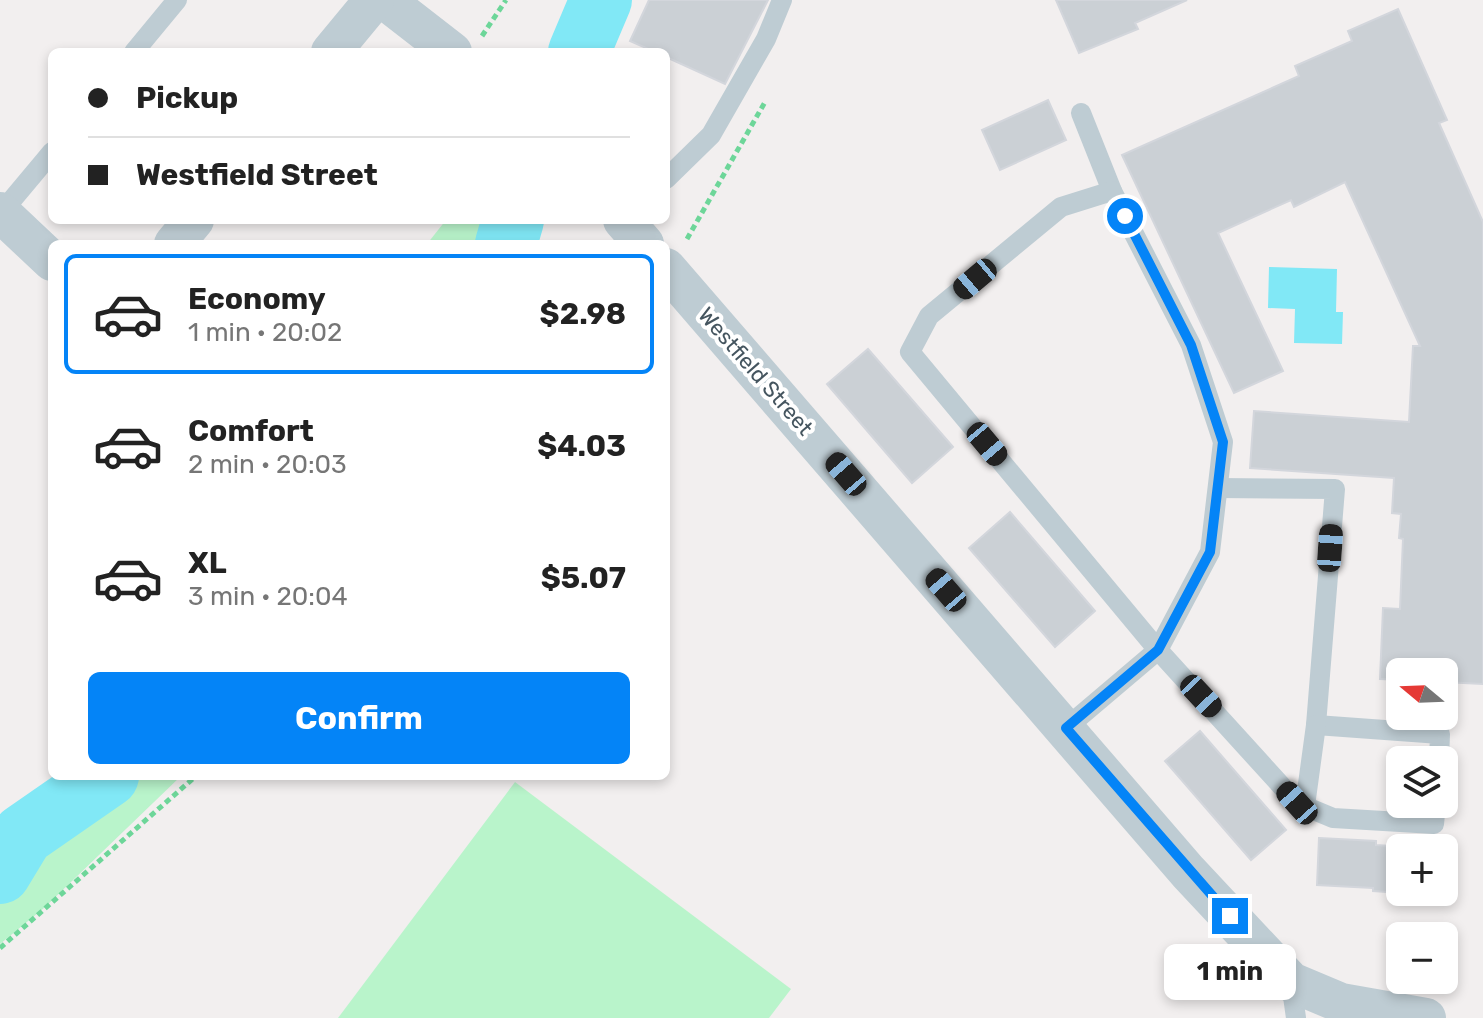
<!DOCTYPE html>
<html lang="en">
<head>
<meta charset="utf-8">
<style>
	body { margin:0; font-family:Rubik,sans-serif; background:#f6f6f6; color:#222; height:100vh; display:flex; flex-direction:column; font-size:30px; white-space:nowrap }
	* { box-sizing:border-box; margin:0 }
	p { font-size:26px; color:#767676 }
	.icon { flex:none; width:44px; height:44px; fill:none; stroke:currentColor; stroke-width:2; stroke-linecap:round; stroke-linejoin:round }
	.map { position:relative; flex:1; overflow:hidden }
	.drawer { position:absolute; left:48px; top:240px; width:622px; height:540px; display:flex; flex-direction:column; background:#fff; border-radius:12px; box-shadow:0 4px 12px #0003 }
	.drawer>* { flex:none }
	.guide { position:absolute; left:48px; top:48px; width:622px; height:176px; border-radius:12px; box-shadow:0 4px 12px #0003; display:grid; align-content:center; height:176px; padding:0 40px; background:#fff }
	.needle { width:52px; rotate:289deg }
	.fabs { position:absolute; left:1386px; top:658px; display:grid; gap:16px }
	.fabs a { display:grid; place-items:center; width:72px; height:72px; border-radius:12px; background:#fff; box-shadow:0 4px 12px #0003; font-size:40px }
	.end { position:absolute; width:36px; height:36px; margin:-18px; border:10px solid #0484f7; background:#fff; box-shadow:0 0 0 4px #fff }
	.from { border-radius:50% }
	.bubble { position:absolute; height:56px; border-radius:12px; background:#fff; box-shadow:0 4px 12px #0003; font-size:26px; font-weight:700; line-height:56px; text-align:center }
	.car { position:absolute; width:24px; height:48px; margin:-24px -12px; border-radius:10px; box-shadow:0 0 6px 2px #0007; background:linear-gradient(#222 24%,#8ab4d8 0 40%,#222 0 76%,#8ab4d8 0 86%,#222 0) }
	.guide b { display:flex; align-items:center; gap:28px; height:76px; font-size:30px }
	.guide b+b { border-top:2px solid #e0e0e0 }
	.guide i { width:20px; height:20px; background:#222 }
	ul { padding:14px 0 0; list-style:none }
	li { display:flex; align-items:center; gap:24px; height:120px; margin:0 16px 12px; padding:0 24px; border:4px solid transparent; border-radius:12px }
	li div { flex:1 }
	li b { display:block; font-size:30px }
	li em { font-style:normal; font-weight:700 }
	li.selected { border-color:#0484f7 }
	li>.icon { width:72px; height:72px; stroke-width:1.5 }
	.action { display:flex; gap:16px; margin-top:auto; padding:16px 40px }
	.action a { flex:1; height:92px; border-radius:12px; background:#0484f7; color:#fff; font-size:32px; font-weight:700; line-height:92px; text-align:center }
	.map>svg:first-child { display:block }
	.green { fill:#b9f4cb }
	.water { fill:#81e8f6 }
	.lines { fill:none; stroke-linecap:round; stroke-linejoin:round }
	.stream { stroke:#81e8f6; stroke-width:10 }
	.river { stroke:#81e8f6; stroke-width:62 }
	.building { fill:#cbd0d5; stroke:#d3d6dc; stroke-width:2 }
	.path { stroke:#6dd699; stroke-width:5; stroke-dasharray:6 4; stroke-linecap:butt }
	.service { stroke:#beccd3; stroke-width:20 }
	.minor { stroke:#beccd3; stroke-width:40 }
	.route { stroke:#0484f7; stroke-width:10 }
	.labels { text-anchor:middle; stroke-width:8; stroke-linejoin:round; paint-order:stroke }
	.street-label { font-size:22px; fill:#45555f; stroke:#fff }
</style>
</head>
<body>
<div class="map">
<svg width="1483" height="1018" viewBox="0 0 1483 1018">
	<rect width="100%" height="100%" fill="#f2efef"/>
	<g class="green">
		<polygon points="446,220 510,220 533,244 427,244"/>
		<polygon points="77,776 181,776 44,908 0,944 0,838 60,794"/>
		<polygon points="515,782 791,989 769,1018 338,1018"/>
	</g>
	<polygon class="water" points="1269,267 1337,269 1336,312 1343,312 1342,344 1294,343 1295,309 1268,308"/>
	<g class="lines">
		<polyline class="stream" points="0,826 23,835"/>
		<g class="river">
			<polyline points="579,52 601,0"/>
			<polyline points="506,244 513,220"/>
			<polyline points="0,873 23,835 108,776"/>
		</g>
	</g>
	<g class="building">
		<polygon points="649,0 768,0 725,84 666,57 666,52 655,52 630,41"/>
		<polygon points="1056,0 1187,0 1135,23 1138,29 1079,53"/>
		<polygon points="1398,9 1447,120 1439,123 1483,222 1483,684 1444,682 1444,672 1400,672 1400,680 1380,679 1383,608 1400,609 1403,539 1399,538 1401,514 1392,513 1394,478 1250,468 1254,411 1409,422 1413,346 1420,346 1345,182 1294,207 1291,200 1218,233 1283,371 1234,393 1122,155 1299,76 1295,66 1352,41 1348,31"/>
		<polygon points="1048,100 1066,140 1000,170 982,130"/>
		<polygon points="868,349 953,447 912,483 827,384"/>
		<polygon points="1010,512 1095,611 1055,647 969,548"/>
		<polygon points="1200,731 1286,830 1251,860 1165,761"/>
		<polygon points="1319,838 1376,841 1376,845 1424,848 1400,848 1400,892 1444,892 1444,849 1448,850 1446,896 1373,891 1373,888 1317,885"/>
	</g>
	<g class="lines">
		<g class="path">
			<polyline points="482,36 506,0"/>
			<polyline points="687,239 765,102"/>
			<polyline points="0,948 196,776"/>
		</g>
		<g class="service">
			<polyline points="134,52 177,0"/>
			<polyline points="1081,113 1112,191"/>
			<polyline points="666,179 711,135 766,39 782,0"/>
			<polyline points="1,213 52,152"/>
			<polyline points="1218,488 1335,489 1316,725 1440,734 1439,760"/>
			<polyline points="1066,728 1158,650 910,352 929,316 1061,207 1112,191 1191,345 1223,442 1210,552 1158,650 1297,803 1333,818 1434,824 1436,804"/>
			<polyline points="1305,806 1316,725"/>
			<polyline points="1291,982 1296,1018"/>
		</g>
		<g class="minor">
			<polyline points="385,0 452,52"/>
			<polyline points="331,52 374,0"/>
			<polyline points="0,212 52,261"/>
			<polyline points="623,220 644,244"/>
			<polyline points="174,244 194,220"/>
			<polyline points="666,268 1188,872 1291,982 1341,1003 1426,1018"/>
		</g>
	</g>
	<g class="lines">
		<polyline class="route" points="1125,216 1191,345 1223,442 1210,552 1158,650 1066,728 1230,916"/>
	</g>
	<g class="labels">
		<g class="street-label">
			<text transform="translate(756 371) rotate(49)" y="8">Westfield Street</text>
		</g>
	</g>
</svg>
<div class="fabs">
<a><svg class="needle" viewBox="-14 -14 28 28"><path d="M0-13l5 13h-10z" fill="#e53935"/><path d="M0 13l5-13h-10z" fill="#767676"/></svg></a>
<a><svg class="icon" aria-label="layers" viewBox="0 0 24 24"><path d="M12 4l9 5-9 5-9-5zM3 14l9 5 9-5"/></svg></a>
<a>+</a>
<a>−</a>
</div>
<i class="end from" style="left:1125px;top:216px"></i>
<i class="end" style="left:1230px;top:916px"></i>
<div class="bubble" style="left:1164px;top:944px;width:132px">1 min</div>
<i class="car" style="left:975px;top:279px;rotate:230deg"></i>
<i class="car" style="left:987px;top:444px;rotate:140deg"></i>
<i class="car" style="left:846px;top:474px;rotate:319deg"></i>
<i class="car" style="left:1330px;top:548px;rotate:4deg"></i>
<i class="car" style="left:946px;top:590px;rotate:319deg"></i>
<i class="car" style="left:1201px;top:696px;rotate:137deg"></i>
<i class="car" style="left:1297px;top:803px;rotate:318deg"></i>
<div class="guide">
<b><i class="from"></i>Pickup</b>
<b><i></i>Westfield Street</b>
</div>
<section class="drawer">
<ul>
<li class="selected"><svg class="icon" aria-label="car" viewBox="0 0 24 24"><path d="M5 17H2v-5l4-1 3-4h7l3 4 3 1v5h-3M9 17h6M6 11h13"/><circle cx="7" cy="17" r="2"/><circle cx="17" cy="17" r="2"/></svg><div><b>Economy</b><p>1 min · 20:02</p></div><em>$2.98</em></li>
<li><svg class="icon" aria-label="car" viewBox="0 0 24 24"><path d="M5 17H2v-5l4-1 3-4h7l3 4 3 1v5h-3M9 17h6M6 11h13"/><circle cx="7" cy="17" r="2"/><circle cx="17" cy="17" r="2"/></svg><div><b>Comfort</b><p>2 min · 20:03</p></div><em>$4.03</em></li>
<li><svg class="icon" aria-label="car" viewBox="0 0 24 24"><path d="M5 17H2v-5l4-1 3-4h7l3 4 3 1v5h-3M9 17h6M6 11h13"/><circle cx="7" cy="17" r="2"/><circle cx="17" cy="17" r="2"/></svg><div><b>XL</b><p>3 min · 20:04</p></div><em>$5.07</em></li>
</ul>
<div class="action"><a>Confirm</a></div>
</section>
</div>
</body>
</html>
